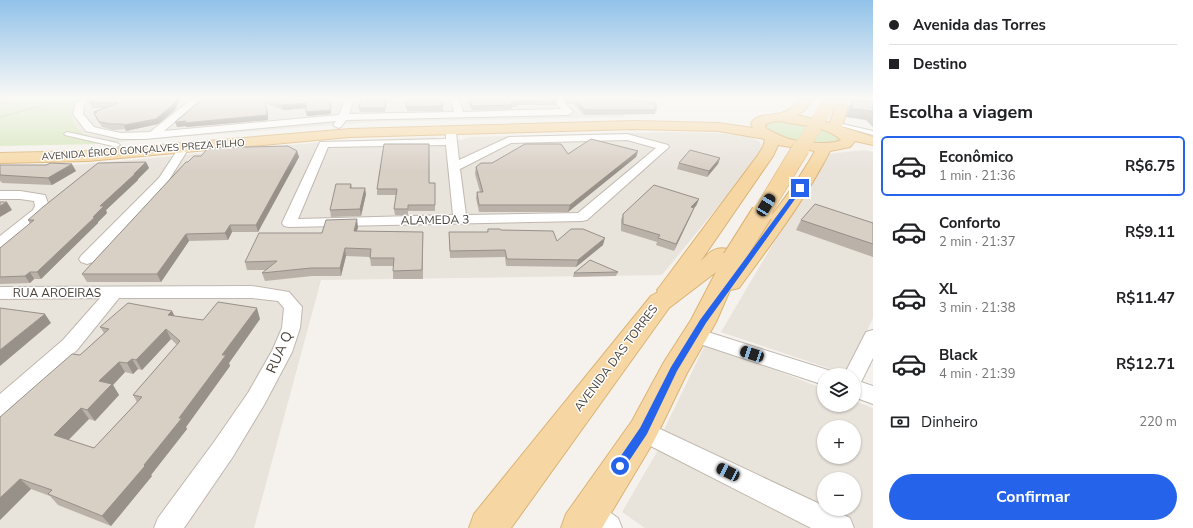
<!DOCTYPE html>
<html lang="pt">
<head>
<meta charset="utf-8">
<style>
	body { margin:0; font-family:"Nunito Sans",sans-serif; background:#f6f6f6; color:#202124; height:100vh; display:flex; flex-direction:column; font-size:15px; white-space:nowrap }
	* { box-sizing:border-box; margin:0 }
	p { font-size:13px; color:#757577 }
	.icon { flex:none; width:22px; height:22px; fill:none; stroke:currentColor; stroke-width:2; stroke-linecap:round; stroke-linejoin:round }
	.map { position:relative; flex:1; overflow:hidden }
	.side { display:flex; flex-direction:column; background:#fff; width:320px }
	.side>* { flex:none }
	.guide { display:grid; align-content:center; height:88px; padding:0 16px; background:#fff }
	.tools { position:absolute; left:817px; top:368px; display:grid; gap:8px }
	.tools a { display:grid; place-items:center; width:44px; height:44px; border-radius:50%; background:#fff; box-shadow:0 1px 3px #0004; font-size:20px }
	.end { position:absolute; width:18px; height:18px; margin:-9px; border:5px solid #2563eb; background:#fff; box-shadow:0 0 0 2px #fff }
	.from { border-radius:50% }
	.car { position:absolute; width:12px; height:24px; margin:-12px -6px; border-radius:5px; box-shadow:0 0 3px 1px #0007; background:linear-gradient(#222 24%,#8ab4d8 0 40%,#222 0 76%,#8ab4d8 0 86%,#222 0) }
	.guide b { display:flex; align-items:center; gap:14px; height:38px; font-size:15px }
	.guide b+b { border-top:1px solid #e0e0e0 }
	.guide i { width:10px; height:10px; background:#202124 }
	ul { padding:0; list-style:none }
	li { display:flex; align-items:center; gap:12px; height:60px; margin:0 8px 6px; padding:0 8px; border:2px solid transparent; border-radius:6px }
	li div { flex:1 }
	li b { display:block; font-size:15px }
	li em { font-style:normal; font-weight:700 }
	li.active { border-color:#2563eb }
	li>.icon { width:36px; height:36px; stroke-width:1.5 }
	h2 { padding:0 16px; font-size:18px; line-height:48px }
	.pay { display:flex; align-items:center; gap:10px; height:44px; padding:0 16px; font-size:15px }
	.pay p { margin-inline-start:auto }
	.cta { display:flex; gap:8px; margin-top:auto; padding:8px 16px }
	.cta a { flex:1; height:46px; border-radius:24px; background:#2563eb; color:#fff; font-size:16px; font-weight:700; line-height:46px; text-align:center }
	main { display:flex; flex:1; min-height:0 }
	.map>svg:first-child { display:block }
	.residential { fill:#e8e3db; fill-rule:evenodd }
	.green { fill:#d5e5b9 }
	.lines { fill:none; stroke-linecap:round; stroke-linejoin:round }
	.service-casing { stroke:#c0b8af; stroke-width:2 }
	.minor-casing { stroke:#c0b8af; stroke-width:2 }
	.primary-casing { stroke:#dab375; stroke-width:2 }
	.path { stroke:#c0b3a2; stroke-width:1.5; stroke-dasharray:1 1; stroke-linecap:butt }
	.service { fill:#fff; fill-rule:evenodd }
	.minor { fill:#fff; fill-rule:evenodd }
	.primary { fill:#f6d7a4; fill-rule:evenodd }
	.primary-bridge-far2-casing { stroke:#dab375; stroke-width:14; stroke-linecap:butt }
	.primary-bridge-far1-casing { stroke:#dab375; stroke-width:18; stroke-linecap:butt }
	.primary-bridge-casing { stroke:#dab375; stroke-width:23; stroke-linecap:butt }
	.primary-bridge-far2 { stroke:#f6d7a4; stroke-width:14 }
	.primary-bridge-far1 { stroke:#f6d7a4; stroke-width:17 }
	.primary-bridge { stroke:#f6d7a4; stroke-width:21 }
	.wall { fill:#bab2a9; fill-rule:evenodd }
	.shaded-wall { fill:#97918a }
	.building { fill:#d8cfc5; stroke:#97918a; fill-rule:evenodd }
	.route { fill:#2563eb }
	.labels { text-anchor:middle; stroke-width:3; stroke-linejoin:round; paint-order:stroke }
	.far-street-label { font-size:10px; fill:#49423a; stroke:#fff }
	.street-label { font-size:12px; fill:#49423a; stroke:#fff }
	.near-street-label { font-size:14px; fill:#49423a; stroke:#fff }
</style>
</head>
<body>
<main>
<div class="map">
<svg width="873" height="528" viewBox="0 0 873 528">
	<rect width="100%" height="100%" fill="#f5f1ec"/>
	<g class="residential">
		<polygon points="85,98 605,98 625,117 371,122 117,142 98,139 87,135 79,130 73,122 71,117 72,109"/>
		<polygon points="669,132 714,133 746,136 759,141 764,150 662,275 321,280 254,528 0,528 0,166 61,166 109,162 333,141 434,137 440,139 461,140 469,137"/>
		<polygon points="864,150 873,152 873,318 846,374 721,332 826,154"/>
		<path d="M706,343L824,389V405H854V401L873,408V528H853L662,434ZM824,427H854V457H824ZM824,479H854V509H824Z"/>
		<polygon points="661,445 830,528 645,528 622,512"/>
	</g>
	<g class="green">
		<path d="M0,98H85L72,110C68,138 107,142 127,141L103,144L0,146Z"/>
		<path d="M775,120L814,124L842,138L841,141C817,149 787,142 766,129L765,124Z"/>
	</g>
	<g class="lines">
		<g class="service-casing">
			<g id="service">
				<polygon points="834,122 873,131 873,135 834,124"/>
				<polygon points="67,132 117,143 120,145 117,147 65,135 64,134"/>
			</g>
		</g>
		<g class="minor-casing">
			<g id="minor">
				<polygon points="83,98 92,98 84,104 83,114 94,127 102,129 121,133 150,132 193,98 202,98 164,131 339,115 346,98 354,98 349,114 454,112 451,98 459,98 463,112 561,109 553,98 561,98 573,112 568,115 346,120 341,127 338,128 333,125 336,121 145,139 121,139 86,131 73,114 76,103"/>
				<polygon points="842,99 873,103 873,109 839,104 838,102 839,100"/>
				<path d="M451,129L456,132L459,160L509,137L627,134L668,145L669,147L587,220L582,221L289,227L284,226L282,223L320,142L446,139V132ZM627,140L656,148L578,213L466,215L460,169L511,143ZM446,145L453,215L298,219L328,147Z"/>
				<polygon points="184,145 189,148 167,183 93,262 87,264 81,262 79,259 81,256 159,178 180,146"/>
				<polygon points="0,191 20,191 45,195 49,206 44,215 5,246 0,248 0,236 33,210 35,206 34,201 20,199 0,199"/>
				<polygon points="252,286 289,292 302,307 300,328 292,352 264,405 232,458 184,528 154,528 158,518 214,442 248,393 272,351 282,328 284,308 278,301 252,298 119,298 77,350 8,415 0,417 0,394 63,340 100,298 0,299 0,287"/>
				<polygon points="695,328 831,371 833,375 824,375 824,385 688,340 685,335 688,330"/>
				<polygon points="873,330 873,358 861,382 873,386 873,404 854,397 854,375 844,375 866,332"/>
				<polygon points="643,421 824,506 824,509 831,509 850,518 854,528 811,528 635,438 631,431 635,424"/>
				<polygon points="588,500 598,504 618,518 622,528 585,528 578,524 574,514 578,504"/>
			</g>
		</g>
		<g class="primary-casing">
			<path id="primary" d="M801,98H813L804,111L797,115L830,123L838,98H850L842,127L873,137V145L855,141L850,147L830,151C805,200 771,244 739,288L730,290L716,322L687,373L654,441L602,528H561L566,514L632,421L664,362L691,320L716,272L669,308L511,528H469L474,514L651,296L658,292L657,290L661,285L758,155L763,147L765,139L718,131L635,129L350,137L88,161L0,163V153L88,151L350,129L635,121L718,123L753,128L751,123C758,113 771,116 781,113C790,111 796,104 801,98ZM780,121C800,126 825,125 841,140C830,146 797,142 786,138C779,135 772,132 766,128L765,125L771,122ZM778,145L815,151C794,189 767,221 741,255L730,253L728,249C714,246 709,253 700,262L773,156Z"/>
		</g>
		<g class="path">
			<polyline points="0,102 8,98"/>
			<polyline points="0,104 13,98"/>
			<polyline points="0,117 41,106 56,98"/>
		</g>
		<use href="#service" class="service"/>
		<use href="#minor" class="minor"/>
		<use href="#primary" class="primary"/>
		<g class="primary-bridge-far2-casing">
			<polyline id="primary-bridge-far2" points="801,149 832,98"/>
		</g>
		<g class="primary-bridge-far1-casing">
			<polyline id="primary-bridge-far1" points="761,214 801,148"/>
		</g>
		<g class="primary-bridge-casing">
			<polyline id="primary-bridge" points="733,259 762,213"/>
		</g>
		<use href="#primary-bridge-far2" class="primary-bridge-far2"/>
		<use href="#primary-bridge-far1" class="primary-bridge-far1"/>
		<use href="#primary-bridge" class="primary-bridge"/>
	</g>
	<g class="wall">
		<polygon points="86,98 180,98 175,110 158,124 126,131 125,129 113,130 102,127 96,118 94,112 105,108 92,108 90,103 88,103"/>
		<polygon points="204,98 330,98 331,114 307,116 306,108 283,110 265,103 268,115 268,120 186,127 186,126 177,127"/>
		<polygon points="361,98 387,98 385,112 360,112 359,108"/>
		<polygon points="406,98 443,106 443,111 407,111"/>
		<polygon points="467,98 555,98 557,100 556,105 517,105 517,107 512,107 512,109 472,110"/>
		<polygon points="562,98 600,98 604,101 605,98 625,98 625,99 656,110 655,114 587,115 584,115 574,104 568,104"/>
		<polygon points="853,99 873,102 873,127 866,120 846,117 849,107"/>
		<polygon points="297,151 299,157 258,232 232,232 228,240 189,241 161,282 87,282 82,274"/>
		<polygon points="638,151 636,157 568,212 479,212 476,198 477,192 480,192 475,174 476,167 492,163 568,154"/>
		<polygon points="720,158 718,164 707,177 677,169 679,163"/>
		<polygon points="146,162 149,168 138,179 138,180 106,210 107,213 98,222 98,223 41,279 34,279 30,283 0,284 0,248 30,224 28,220"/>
		<polygon points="0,165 76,171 52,185 2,183 1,181 0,182"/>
		<polygon points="429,183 435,183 435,211 408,211 408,215 395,215 394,209 396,195 377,195 377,189"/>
		<polygon points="351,184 352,188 366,194 361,216 331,217 330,210"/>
		<polygon points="699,199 696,206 694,208 691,215 674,251 656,245 657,242 621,231 621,220 623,214"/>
		<polygon points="801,220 873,223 873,257 796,230"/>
		<polygon points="358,227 357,231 423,232 423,279 393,279 393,266 371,266 370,257 346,256 341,276 312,276 265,281 262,273 266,270 247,270 245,262 322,233"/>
		<polygon points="488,229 501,230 557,241 603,245 576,267 506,266 505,257 450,258 449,232 487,232"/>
		<polygon points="618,272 616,276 573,277 574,273"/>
		<path d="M172,311L174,316L203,320L260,319L229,363L230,366L186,427L187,429L151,475L152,476L111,526L58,505L50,496L31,489L0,520L80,355L104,333L100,327ZM171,339L177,345L133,395L137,402L94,448L69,440L89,419L95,421L119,395L113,385L125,372L133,374L138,369L142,370Z"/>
	</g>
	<g class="shaded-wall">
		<polygon points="177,98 180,98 175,110 158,124 126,131 124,125"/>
		<polygon points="330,98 331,114 307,116 306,112"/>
		<polygon points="306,103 306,108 283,110 282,105"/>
		<polygon points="267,110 268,115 268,120 186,127 186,126 177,127 175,122"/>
		<polygon points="297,151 299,157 258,232 256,225"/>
		<polygon points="638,151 636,157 568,212 570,205"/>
		<polygon points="720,158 718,164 707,177 709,171"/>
		<polygon points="146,162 149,168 138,179 138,180 106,210 107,213 98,222 98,223 41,279 37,272 93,217 100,206"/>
		<polygon points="72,164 76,171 52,185 48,178"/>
		<polygon points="365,188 366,194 361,216 360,209"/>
		<polygon points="699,199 696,206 694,208 691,215 674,251 691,207"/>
		<polygon points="7,202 12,210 0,217 0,206"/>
		<polygon points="357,219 358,227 355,238 354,231"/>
		<polygon points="230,225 232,232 228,240 225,233"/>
		<polygon points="186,234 189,241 161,282 157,274"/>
		<polygon points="605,238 603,245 576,267 578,260"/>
		<polygon points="345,248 346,256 341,276 340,268"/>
		<polygon points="30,272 34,279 30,283 25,276"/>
		<polygon points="257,308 260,319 229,363 230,366 186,427 187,429 151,475 152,476 111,526 102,516 144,465 179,418 222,355"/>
		<polygon points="172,311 177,321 168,315"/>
		<polygon points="45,314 51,323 0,366 0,350"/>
		<polygon points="166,329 171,339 142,370 136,360"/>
		<polygon points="132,359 138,369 133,374 127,363"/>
		<polygon points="119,362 125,372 113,385 119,395 95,421 87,410 99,381"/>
		<polygon points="81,408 89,419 63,445 54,435"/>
		<polygon points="20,479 31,489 0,520 0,498"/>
	</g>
	<g class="building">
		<polygon points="86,98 177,98 173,105 156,119 124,125 123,124 111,124 99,122 94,113 97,112 94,112 118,103 90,103 100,98"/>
		<polygon points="204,98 330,98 331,110 306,112 306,103 282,105 264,98 267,110 267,115 184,123 186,121 175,122"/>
		<polygon points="361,98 386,98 385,108 359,108"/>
		<polygon points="406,98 441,98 443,106 406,107"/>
		<polygon points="469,98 555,98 557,100 516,101 517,103 511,103 512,105 472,106"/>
		<polygon points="567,98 600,98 604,101 605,98 624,98 624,99 656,103 656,110 585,110 575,100 569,100"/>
		<polygon points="853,99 873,102 873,114 871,111 851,109"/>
		<polygon points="591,139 638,151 570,205 479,205 477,192 483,192 476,167 481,163 492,163 525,144 561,144 568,154"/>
		<polygon points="384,144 429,144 429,183 435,183 435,205 408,205 408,209 394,209 397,189 377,189"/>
		<polygon points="288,146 297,151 256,225 230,225 225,233 186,234 157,274 82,274 186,162 188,162 194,156 201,156 208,148"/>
		<polygon points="690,150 720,158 709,171 679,163"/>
		<polygon points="146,162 134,174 135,174 100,206 104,206 93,217 95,217 37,272 30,272 25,276 0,277 0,248 34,220 28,220 43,207 98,163"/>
		<polygon points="51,163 72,164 48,178 0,175 0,165 46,165"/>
		<polygon points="336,184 351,184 350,188 365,188 360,209 330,210"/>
		<polygon points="654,185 699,199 691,207 694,208 676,244 658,238 660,235 623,224 623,214"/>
		<polygon points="0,202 7,202 0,206"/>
		<polygon points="815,204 873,223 873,244 801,220"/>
		<polygon points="357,219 354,231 423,232 422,270 393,271 394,258 370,258 371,249 345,248 340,268 311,268 262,273 277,261 245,262 259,233 322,233 326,220"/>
		<polygon points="488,229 500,229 501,230 553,231 557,241 571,229 583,229 605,238 578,260 507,259 505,250 450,251 449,232 488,232"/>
		<polygon points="590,260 618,272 574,273"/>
		<path d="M218,302L257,308L222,355H226L179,418H182L144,465L145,466L102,516L48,494L52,490L20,479L0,498V417L72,354L80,355L109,329L100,327L128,303L172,311L168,315L203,320ZM166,329L180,341L133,395L142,397L94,448L54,435L81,408L87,410L112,384L99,381L119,362L127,363L132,359L136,360Z"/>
		<polygon points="0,308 45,314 0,350"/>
	</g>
	<linearGradient id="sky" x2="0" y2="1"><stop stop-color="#91c2e9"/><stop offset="0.57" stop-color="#faf9f6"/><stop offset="1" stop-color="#faf9f6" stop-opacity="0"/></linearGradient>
	<rect width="873" height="172" fill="url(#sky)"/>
	<polygon class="route" points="799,186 803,188 706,323 677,371 647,434 623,470 620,471 616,470 615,466 616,463 640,428 671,367 700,320"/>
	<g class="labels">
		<g class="far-street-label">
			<text transform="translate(143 149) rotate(-4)" y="4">AVENIDA ÉRICO GONÇALVES PREZA FILHO</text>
		</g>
		<g class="street-label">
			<text transform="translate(435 220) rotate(-1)" y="4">ALAMEDA 3</text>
			<text x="57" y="297">RUA AROEIRAS</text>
			<text transform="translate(616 358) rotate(-53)" y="4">AVENIDA DAS TORRES</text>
		</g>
		<g class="near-street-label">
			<text transform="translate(279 352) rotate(-66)" y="5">RUA Q</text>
		</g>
	</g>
</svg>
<div class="tools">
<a><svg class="icon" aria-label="layers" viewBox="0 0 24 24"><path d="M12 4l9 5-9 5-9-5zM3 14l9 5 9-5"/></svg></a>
<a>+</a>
<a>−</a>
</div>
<i class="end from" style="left:620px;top:466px"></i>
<i class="end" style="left:800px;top:188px"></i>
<i class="car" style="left:766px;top:205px;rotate:31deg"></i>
<i class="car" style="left:752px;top:354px;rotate:288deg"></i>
<i class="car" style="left:728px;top:472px;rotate:296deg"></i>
</div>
<section class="side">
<div class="guide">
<b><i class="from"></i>Avenida das Torres</b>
<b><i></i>Destino</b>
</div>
<h2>Escolha a viagem</h2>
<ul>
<li class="active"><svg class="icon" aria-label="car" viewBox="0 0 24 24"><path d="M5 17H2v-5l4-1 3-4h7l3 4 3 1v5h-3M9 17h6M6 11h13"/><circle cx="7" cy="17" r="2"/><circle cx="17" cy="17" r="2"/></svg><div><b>Econômico</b><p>1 min · 21:36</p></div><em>R$6.75</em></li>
<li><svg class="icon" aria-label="car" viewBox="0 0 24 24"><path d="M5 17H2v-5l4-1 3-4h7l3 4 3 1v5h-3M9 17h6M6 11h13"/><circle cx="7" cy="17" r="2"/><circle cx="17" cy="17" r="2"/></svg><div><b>Conforto</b><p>2 min · 21:37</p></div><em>R$9.11</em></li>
<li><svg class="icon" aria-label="car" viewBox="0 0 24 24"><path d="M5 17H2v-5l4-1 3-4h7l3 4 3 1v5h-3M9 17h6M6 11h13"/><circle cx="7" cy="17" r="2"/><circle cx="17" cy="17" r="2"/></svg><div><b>XL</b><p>3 min · 21:38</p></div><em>R$11.47</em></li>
<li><svg class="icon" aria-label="car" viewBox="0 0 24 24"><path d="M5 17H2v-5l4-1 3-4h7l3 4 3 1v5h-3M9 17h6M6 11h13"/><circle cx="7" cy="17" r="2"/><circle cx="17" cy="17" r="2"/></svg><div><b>Black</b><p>4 min · 21:39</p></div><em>R$12.71</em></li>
</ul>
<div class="pay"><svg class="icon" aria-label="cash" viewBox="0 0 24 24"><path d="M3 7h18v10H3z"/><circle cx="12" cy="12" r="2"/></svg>Dinheiro<p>220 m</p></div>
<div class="cta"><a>Confirmar</a></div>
</section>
</main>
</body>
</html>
